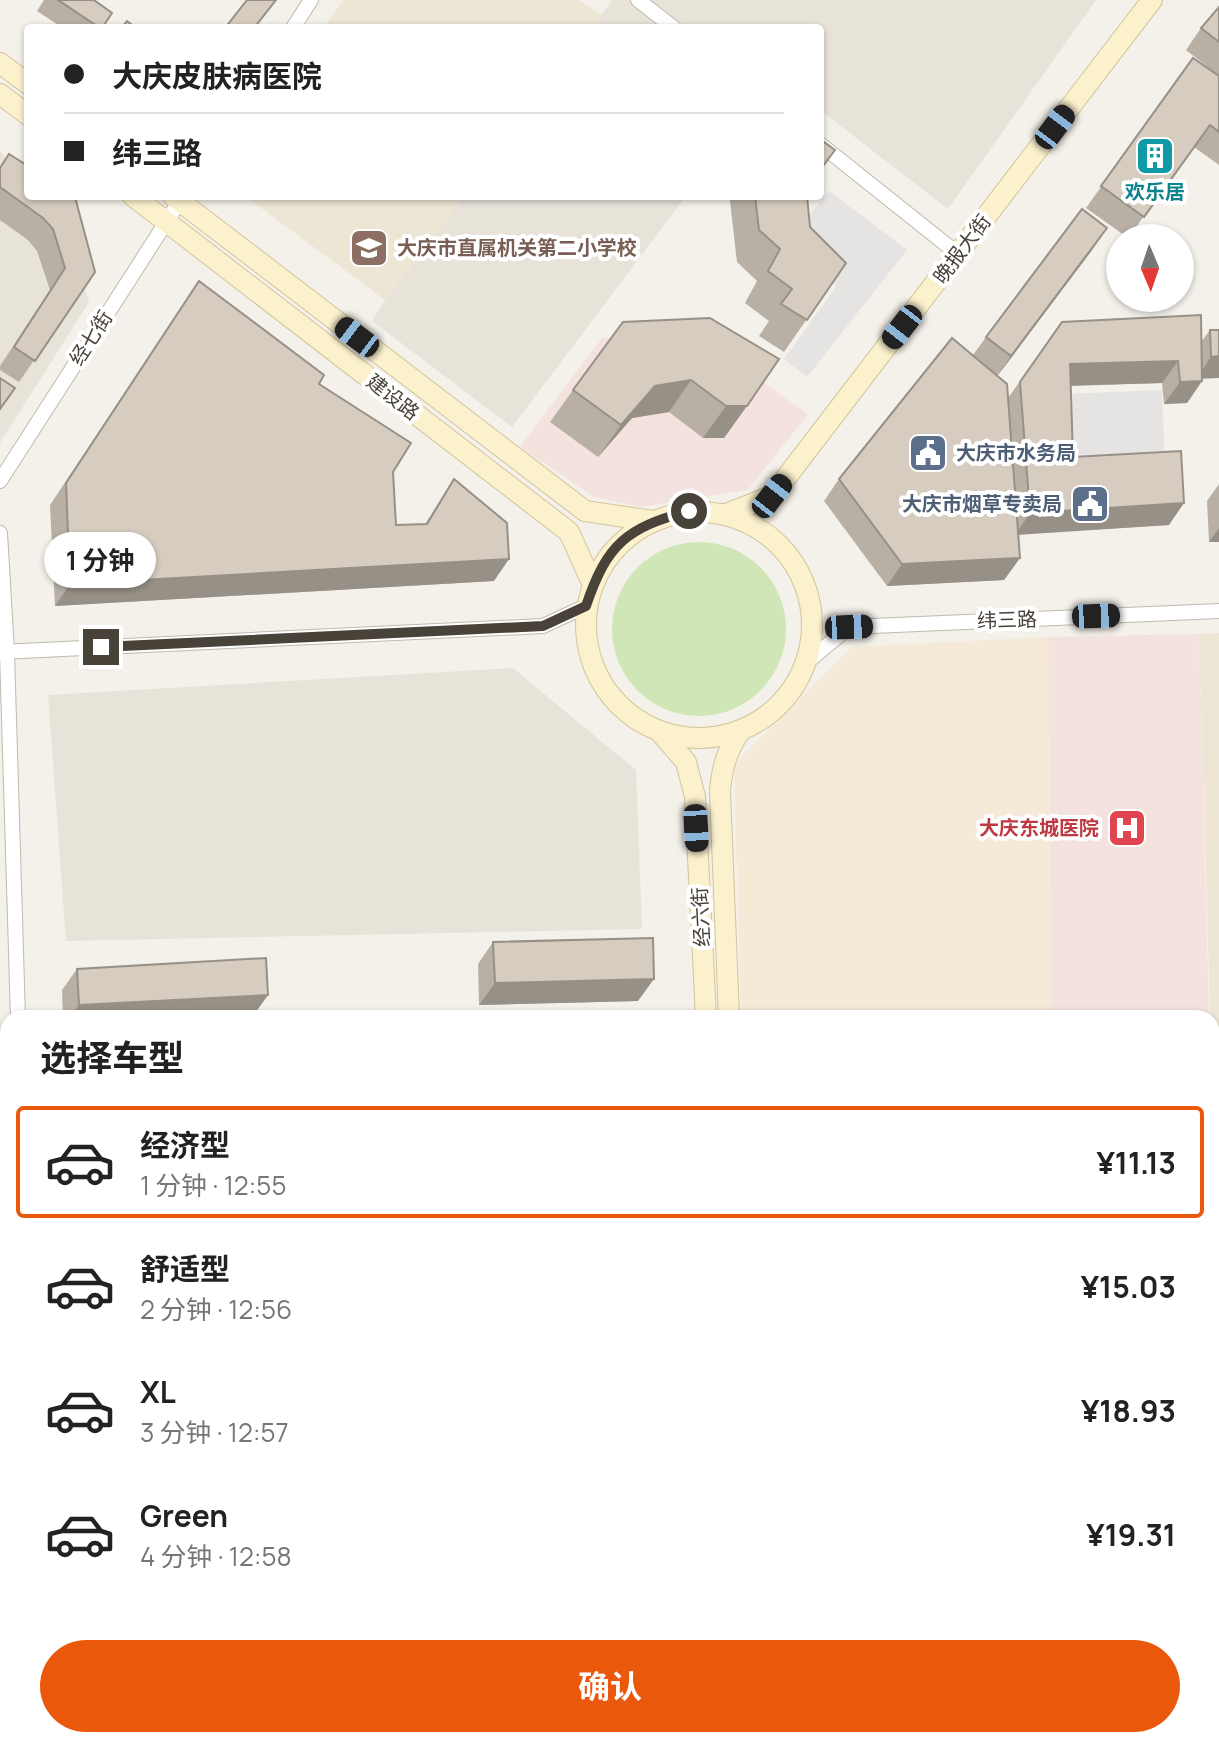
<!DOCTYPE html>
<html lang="zh">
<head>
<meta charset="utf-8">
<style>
	body { margin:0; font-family:Manrope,"Noto Sans SC",sans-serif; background:#f2f2f2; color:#222; height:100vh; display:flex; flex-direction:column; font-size:30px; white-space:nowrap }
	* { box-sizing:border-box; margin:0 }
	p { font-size:26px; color:#767676 }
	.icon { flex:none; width:44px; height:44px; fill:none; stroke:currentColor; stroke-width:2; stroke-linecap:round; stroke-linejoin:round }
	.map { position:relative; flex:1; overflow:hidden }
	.drawer { position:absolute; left:0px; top:1010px; width:1220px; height:738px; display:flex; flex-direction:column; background:#fff; border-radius:24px 24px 0 0; box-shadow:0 2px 6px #0004 }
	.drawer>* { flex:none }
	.banner { position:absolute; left:24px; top:24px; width:800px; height:176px; border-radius:8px; box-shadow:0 2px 6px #0004; display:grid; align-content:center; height:176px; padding:0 40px; background:#fff }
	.needle { width:52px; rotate:178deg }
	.buttons { position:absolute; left:1106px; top:224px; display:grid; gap:16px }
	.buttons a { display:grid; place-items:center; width:88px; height:88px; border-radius:50%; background:#fff; box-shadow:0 2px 6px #0004; font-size:40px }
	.end { position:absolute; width:36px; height:36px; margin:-18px; border:10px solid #484239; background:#fff; box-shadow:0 0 0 4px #fff }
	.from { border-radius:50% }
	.bubble { position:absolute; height:56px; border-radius:28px; background:#fff; box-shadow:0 2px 6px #0004; font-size:26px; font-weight:700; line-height:56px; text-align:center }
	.car { position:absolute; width:24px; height:48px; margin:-24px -12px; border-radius:10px; box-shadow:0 0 6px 2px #0007; background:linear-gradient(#222 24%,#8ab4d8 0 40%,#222 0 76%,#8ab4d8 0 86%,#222 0) }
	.banner b { display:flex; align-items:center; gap:28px; height:76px; font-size:30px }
	.banner b+b { border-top:2px solid #e0e0e0 }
	.banner i { width:20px; height:20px; background:#222 }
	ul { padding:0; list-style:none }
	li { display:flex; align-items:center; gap:24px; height:112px; margin:0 16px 12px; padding:0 24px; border:4px solid transparent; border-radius:8px }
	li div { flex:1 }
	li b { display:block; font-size:30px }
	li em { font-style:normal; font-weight:700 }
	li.active { border-color:#ea580c }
	li>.icon { width:72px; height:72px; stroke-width:1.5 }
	h2 { padding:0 40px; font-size:36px; line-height:96px }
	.action { display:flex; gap:16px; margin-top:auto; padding:16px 40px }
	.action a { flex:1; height:92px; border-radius:48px; background:#ea580c; color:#fff; font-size:32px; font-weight:700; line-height:92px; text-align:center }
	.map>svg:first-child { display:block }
	.residential { fill:#e8e3d9 }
	.commercial { fill:#f5e9d7 }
	.education { fill:#ede6d5 }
	.medical { fill:#f4e2df }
	.green { fill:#d0e6b6 }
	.parking { fill:#e6e4e2 }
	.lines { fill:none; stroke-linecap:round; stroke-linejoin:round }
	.minor-casing { stroke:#c0b9ad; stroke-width:16 }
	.secondary-casing { stroke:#d2c59c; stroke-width:22 }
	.minor { stroke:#fff; stroke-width:14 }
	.secondary { stroke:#fcf1cd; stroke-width:20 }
	.wall { fill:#b8b0a5 }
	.shaded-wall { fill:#969086 }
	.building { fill:#d6cdc0; stroke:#969086; stroke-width:2 }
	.route { stroke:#484239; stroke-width:10 }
	.labels { text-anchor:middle; stroke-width:8; stroke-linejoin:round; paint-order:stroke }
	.culture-label { font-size:20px; font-weight:bold; fill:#0d838f; stroke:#fff }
	.education-label { font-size:20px; font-weight:bold; fill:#785e54; stroke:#fff; text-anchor:start }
	.street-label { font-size:20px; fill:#484239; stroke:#fff }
	.service-label { font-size:20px; font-weight:bold; fill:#4e5e75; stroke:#fff; text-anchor:start }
	.health-label { font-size:20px; font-weight:bold; fill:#be3a42; stroke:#fff; text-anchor:end }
</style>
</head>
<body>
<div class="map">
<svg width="1219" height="1747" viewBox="0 0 1219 1747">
	<rect width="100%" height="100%" fill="#f4f1ea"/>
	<g class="residential">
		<polygon points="612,0 1096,0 948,209 820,110 820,28 592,28"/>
		<polygon points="0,152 28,174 28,196 60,199 89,302 0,443"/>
		<polygon points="464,196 686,196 512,427 372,321 385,300"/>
		<polygon points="513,668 636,770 642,929 66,941 48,695"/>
		<polygon points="1212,1129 1219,1129 1219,1469 1212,1470"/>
		<polygon points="1212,1516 1219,1516 1219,1747 784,1747 783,1740 1212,1740"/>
		<rect x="74" y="1740" width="636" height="7"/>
	</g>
	<polygon class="commercial" points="1048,637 1052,1018 741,1018 734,765 852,647"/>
	<g class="education">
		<polygon points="344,0 579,0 601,15 592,28 323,28"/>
		<polygon points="245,196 464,196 385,300"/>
		<polygon points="1219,633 1219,1076 1212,1077 1199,634"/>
	</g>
	<g class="medical">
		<polygon points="691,331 808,414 748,490 640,507 594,497 520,447 602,338"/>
		<polygon points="1199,634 1209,1018 1052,1018 1048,637"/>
	</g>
	<circle class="green" cx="699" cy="629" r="87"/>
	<g class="parking">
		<polygon points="829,191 907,250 807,377 784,359 836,287 800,256 799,228"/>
		<polygon points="1162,390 1165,467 1066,471 1063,394"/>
	</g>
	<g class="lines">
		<g class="minor-casing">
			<g id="minor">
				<polyline points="638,0 674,28"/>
				<polyline points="293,28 311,0"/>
				<polyline points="820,144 958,254"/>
				<polyline points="0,481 183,196"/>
				<polyline points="0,533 7,652 18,1018"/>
				<polyline points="0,652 543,626 586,606"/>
				<polyline points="807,662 849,627 1219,611"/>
				<polyline points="1212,1114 1219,1114"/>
				<polyline points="1217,1488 1219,1526"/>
				<polyline points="0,1525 8,1524"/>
				<polyline points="1212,1584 1219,1584"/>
				<polyline points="1212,1702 1219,1702"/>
				<polyline points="42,1740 43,1747"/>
				<polyline points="288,1740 288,1747"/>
				<polyline points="491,1740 491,1747"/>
			</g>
		</g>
		<g class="secondary-casing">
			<g id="secondary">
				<polyline points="0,63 28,84"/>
				<polyline points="0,94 28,115"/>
				<polyline points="133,196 569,532 593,585"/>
				<polyline points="173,196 585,511 653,521"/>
				<circle cx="699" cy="625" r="113"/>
				<polyline points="726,514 772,496 1152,0"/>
				<polyline points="660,732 686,762 695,797 706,1018"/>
				<path d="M729,1018L720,791C722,767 727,750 741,730"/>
				<polyline points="741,1740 741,1747"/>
				<polyline points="763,1740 763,1747"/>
			</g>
		</g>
		<use href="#minor" class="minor"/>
		<use href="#secondary" class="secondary"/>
	</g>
	<g class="wall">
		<polygon points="44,0 94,0 102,28 63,28 37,11"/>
		<polygon points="1219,7 1219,76 1186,50 1201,28"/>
		<polygon points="1193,58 1219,76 1219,165 1194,147 1128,238 1086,208"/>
		<polygon points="9,154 95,272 19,382 0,370 0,366 50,290 37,251 28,240 0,220 0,167"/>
		<polygon points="732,196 807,196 810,227 846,263 784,352 759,336 769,321 745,303 757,281 737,262 730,201"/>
		<polygon points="1092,250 997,376 1008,398 1062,322 1201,342 1210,330 1219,378 1202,378 1202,381 1187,403 1164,404 1162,383 1071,386 1073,457 1169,525 1018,534 1020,558 1004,580 887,586 824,501 839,479 973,355 986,337"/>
		<polygon points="199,281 319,384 393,472 396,525 425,524 454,479 494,581 55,606 50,505"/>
		<polygon points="779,359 724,438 703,438 669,412 632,418 598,457 550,422 573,390"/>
		<polygon points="1219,484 1219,542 1209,542 1207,501"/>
		<polygon points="493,942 638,1001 479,1005 478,964"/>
		<polygon points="77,969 268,995 252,1017 229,1018 63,1018 62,990"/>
	</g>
	<g class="shaded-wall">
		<polygon points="1107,228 1092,250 996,378 1011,356"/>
		<polygon points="1219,356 1219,378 1196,379 1211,357"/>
		<polygon points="1178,361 1162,383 1055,386 1070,364"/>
		<polygon points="691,380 669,412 632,418 598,457 621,425 655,386"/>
		<polygon points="1202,381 1187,403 1164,404 1180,382"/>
		<polygon points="726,406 747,406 724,438 703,438"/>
		<polygon points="1184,503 1169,525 1015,535 1030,513"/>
		<polygon points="1219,528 1219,542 1209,542"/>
		<polygon points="1020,558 1004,580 887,586 902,564"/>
		<polygon points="509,559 494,581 55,606 70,584"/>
		<polygon points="654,979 638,1001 479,1005 495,983"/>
		<polygon points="268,995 252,1017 229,1018 70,1018 79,1005"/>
		<polygon points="8,1651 8,1669 6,1672 0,1673 0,1652"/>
		<polygon points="0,1708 8,1708 8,1710 0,1721"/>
	</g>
	<g class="building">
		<polygon points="58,0 94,0 112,13 102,28 100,28"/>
		<polygon points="247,0 276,0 254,28 225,28"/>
		<polygon points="1219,7 1219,42 1201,28"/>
		<polygon points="127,21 136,28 121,28"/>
		<polygon points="1193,58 1219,76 1219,132 1210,125 1144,217 1101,186"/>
		<polygon points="820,139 835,150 820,170"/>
		<polygon points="9,154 28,166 28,196 75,197 95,272 35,361 14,347 65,268 53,229 43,218 0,187 0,168"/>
		<polygon points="755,196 807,196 810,227 846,263 807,320 781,304 792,289 768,271 780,249 759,230"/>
		<polygon points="1082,209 1107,228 1011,356 986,337"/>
		<polygon points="199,281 324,375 319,384 411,443 393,472 396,525 427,524 454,479 507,523 509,559 70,584 66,483"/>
		<polygon points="1201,315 1202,381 1180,382 1178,361 1070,364 1073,457 1181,451 1184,503 1030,513 1020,382 1062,322"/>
		<polygon points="710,318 779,359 747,406 726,406 691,380 655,386 621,425 573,390 623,322"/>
		<polygon points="1210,330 1219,330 1219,356 1211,357"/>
		<polygon points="952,338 1007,384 1020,558 902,564 839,479"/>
		<polygon points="0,378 15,388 0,409"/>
		<polygon points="653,938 654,979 495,983 493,942"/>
		<polygon points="266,958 268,995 79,1005 77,969"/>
		<rect x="1212" y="1406" width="2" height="27"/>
		<polygon points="0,1560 8,1560 8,1651 0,1652"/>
		<polygon points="8,1681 8,1708 0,1708 0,1682"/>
	</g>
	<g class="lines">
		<path class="route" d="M101,647L543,626L586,606C607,544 626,528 689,511"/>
	</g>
	<defs>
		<g id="building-square" transform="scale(2)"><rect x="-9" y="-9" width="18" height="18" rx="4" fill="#0f9aa8" stroke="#fff"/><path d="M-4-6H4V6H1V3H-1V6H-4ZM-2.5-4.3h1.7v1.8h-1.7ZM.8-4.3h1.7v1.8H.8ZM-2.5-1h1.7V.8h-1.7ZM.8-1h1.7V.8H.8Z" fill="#fff"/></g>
		<g id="school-square" transform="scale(2)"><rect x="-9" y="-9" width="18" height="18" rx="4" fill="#8d6e63" stroke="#fff"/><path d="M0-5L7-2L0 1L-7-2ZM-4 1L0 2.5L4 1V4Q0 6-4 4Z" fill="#fff"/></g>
		<g id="civic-square" transform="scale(2)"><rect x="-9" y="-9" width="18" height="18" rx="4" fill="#5c6f8a" stroke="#fff"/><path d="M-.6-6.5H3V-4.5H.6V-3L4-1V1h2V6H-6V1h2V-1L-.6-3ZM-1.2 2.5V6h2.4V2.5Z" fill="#fff"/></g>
		<g id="hospital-square" transform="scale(2)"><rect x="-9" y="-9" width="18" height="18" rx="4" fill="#e0444e" stroke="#fff"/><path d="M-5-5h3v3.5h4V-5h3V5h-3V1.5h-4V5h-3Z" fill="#fff"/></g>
	</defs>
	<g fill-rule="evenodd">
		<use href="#building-square" x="1155" y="156"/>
		<use href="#school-square" x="369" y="248"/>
		<use href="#civic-square" x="928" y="453"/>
		<use href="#civic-square" x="1090" y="504"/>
		<use href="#hospital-square" x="1127" y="828"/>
	</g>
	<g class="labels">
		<g class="culture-label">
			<text x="1155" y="199">欢乐居</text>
		</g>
		<g class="education-label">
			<text x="397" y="255">大庆市直属机关第二小学校</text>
		</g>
		<g class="street-label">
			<text transform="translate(962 249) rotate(-53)" y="7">晚报大街</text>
			<text transform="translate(91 338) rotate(-57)" y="7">经七街</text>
			<text transform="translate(393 397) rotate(38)" y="7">建设路</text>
			<text transform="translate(1007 620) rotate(-2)" y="7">纬三路</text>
			<text transform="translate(701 917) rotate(-93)" y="7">经六街</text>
		</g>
		<g class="service-label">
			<text x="956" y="460">大庆市水务局</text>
			<text x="1062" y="511" text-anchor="end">大庆市烟草专卖局</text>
		</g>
		<g class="health-label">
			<text x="1099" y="835">大庆东城医院</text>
		</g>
	</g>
</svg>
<div class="buttons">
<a><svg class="needle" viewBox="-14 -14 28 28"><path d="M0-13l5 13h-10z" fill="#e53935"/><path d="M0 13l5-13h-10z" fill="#767676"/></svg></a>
</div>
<i class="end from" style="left:689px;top:511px"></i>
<i class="end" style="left:101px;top:647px"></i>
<div class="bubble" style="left:44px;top:532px;width:112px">1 分钟</div>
<i class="car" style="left:1055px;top:127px;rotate:37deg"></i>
<i class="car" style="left:902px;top:327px;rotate:218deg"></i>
<i class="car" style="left:357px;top:337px;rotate:307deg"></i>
<i class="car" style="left:772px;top:496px;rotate:38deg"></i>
<i class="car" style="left:1096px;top:616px;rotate:88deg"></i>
<i class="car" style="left:849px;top:627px;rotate:88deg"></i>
<i class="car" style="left:696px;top:828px;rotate:177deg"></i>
<div class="banner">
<b><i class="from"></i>大庆皮肤病医院</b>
<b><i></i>纬三路</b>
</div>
<section class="drawer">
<h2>选择车型</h2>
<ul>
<li class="active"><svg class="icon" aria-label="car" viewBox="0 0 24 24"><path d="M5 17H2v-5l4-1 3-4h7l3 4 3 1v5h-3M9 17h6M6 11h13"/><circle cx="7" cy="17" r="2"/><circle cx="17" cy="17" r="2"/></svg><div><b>经济型</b><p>1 分钟 · 12:55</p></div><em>¥11.13</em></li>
<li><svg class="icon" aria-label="car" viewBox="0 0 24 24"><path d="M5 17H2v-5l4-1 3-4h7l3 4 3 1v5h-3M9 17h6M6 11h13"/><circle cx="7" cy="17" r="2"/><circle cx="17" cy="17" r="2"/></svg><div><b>舒适型</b><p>2 分钟 · 12:56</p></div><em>¥15.03</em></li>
<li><svg class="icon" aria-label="car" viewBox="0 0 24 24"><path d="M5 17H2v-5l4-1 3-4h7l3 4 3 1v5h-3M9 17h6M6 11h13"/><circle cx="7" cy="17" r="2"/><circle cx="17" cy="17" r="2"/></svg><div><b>XL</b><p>3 分钟 · 12:57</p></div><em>¥18.93</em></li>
<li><svg class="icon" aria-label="car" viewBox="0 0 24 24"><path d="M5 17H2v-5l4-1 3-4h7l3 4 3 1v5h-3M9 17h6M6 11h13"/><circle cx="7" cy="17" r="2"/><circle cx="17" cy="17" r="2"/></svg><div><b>Green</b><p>4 分钟 · 12:58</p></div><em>¥19.31</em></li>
</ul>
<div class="action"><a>确认</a></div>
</section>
</div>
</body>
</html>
